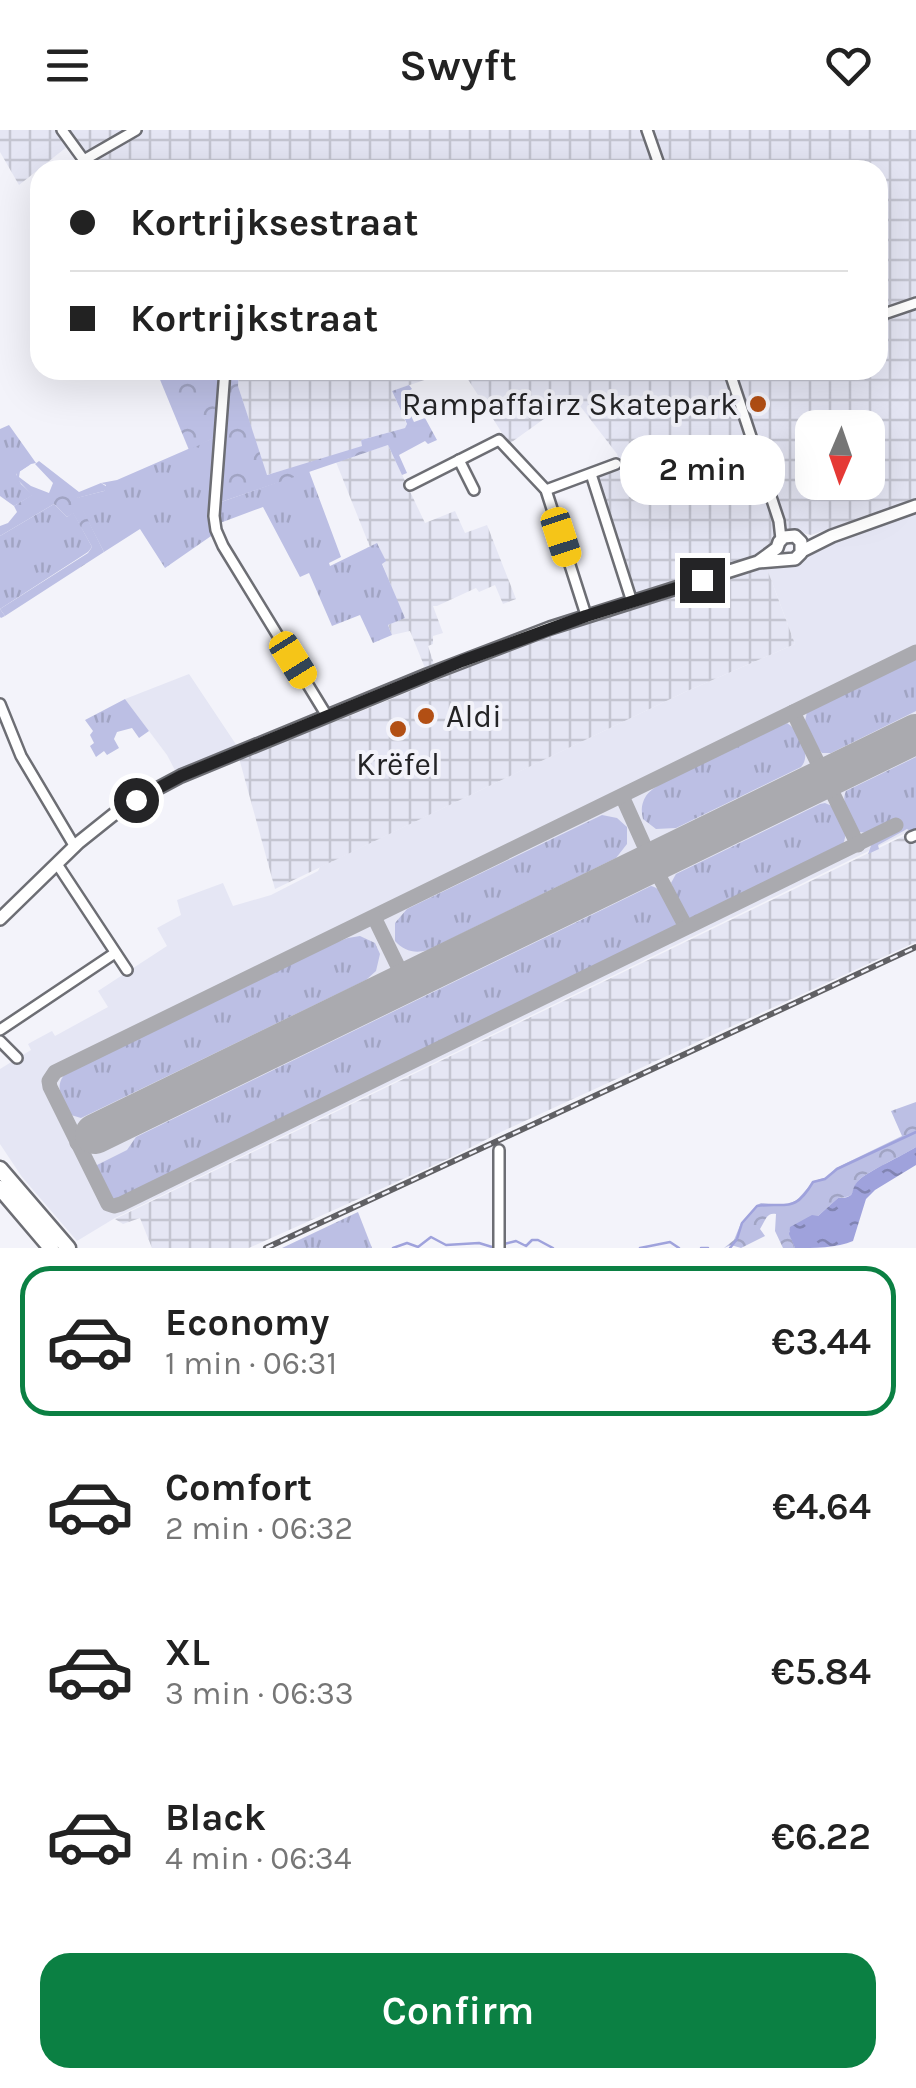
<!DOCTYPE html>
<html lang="en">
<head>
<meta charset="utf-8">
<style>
	body { margin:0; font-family:Karla,sans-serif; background:#f2f2f2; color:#222; height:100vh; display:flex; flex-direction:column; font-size:38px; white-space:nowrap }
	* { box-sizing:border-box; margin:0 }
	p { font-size:32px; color:#767676 }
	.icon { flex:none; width:55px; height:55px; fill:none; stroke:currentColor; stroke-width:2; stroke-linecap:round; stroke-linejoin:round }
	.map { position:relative; height:1118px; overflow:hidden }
	.side { display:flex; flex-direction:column; background:#fff; flex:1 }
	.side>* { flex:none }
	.guide { position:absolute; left:30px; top:30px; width:858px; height:220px; border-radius:30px; box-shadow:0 10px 40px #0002; display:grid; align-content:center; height:220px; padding:0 40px; background:#fff }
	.needle { width:65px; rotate:182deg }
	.buttons { position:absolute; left:795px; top:280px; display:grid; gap:20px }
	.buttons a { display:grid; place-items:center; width:90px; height:90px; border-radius:20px; background:#fff; box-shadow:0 10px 40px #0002; font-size:50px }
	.end { position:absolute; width:45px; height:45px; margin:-22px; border:12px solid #242426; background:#fff; box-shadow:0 0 0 5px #fff }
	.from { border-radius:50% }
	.bubble { position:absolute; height:70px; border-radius:30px; background:#fff; box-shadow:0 10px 40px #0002; font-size:32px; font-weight:600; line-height:70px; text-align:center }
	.car { position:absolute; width:30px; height:60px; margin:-30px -15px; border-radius:12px; box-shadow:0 0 8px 2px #0007; background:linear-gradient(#f5c518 24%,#345 0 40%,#f5c518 0 76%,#345 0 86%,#f5c518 0) }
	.guide b { display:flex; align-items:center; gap:35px; height:95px; font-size:38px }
	.guide b+b { border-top:2px solid #e0e0e0 }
	.guide i { width:25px; height:25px; background:#222 }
	ul { padding:18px 0 0; list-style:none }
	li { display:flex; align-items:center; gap:30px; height:150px; margin:0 20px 15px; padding:0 20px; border:5px solid transparent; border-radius:30px }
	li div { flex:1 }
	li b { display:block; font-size:38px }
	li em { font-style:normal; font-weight:600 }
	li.on { border-color:#0b8043 }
	li>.icon { width:90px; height:90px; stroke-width:1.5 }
	.primary-button { display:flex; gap:20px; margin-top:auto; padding:20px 40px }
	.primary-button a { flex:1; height:115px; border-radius:30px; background:#0b8043; color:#fff; font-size:40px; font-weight:600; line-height:115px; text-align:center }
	header { display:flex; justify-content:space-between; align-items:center; height:130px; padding:0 40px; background:#fff; font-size:45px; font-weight:600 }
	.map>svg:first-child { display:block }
	.built { fill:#e5e6f4 }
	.industrial { fill:url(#industrial-grid); fill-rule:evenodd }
	.grass { fill:url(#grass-tufts) }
	.forest { fill:url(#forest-crowns) }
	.water { fill:url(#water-ripples) }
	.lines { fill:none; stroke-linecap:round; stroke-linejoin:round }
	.stream { stroke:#9fa2dc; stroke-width:2.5 }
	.taxiway { stroke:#aaaaaf; stroke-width:15 }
	.runway { stroke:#aaaaaf; stroke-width:40 }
	.minor-casing { stroke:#6d6e74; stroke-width:14 }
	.major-casing { stroke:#6d6e74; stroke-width:16 }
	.highway-casing { stroke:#6d6e74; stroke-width:19 }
	.minor { stroke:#fff; stroke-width:9 }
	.major { stroke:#fff; stroke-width:11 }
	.highway { stroke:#fff; stroke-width:14 }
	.rail-casing { stroke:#606064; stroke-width:6 }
	.rail { stroke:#f3f3fa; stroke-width:2.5; stroke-dasharray:8; stroke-linecap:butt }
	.route { stroke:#242426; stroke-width:12 }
	.poi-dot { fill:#b24f14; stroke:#f3f3fa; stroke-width:4 }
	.labels { text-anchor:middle; stroke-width:8; stroke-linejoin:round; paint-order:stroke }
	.poi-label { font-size:32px; fill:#242426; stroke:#f3f3fa; text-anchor:end }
</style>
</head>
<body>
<header><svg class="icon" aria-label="menu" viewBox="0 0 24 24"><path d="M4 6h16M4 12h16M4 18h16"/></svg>Swyft<svg class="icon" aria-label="heart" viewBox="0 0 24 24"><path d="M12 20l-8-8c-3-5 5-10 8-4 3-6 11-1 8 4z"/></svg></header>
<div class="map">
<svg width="916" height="1118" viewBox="0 0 916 1118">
	<defs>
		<pattern id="industrial-grid" width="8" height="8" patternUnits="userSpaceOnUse" patternTransform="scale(2.5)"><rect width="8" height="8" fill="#e5e6f4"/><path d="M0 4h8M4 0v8" fill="none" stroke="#c4c5d1"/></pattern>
		<pattern id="grass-tufts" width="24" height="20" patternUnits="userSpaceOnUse" patternTransform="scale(2.5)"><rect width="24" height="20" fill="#bcbfe4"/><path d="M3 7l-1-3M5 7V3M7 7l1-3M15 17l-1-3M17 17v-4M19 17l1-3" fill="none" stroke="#a1a4c3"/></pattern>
		<pattern id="forest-crowns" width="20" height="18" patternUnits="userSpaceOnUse" patternTransform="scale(2.5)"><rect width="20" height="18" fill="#bcbfe4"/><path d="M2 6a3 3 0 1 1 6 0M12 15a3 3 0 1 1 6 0" fill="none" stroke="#a1a4c3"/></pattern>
		<pattern id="water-ripples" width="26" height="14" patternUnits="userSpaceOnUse" patternTransform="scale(2.5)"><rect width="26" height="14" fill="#9fa2dc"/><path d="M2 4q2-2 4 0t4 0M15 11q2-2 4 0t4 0" fill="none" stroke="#8184b2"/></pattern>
	</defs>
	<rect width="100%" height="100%" fill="#f3f3fa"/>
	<g class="built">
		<polygon points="916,382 916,698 115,1088 77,1111 22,1047 0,1014 0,939 31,920 28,914 37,909 52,901 55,906 108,877 98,861 167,816 157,798 181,785 177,770 223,753 233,776 271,765 318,741 320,737 685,562 795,514 766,436 799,434 811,421"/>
		<polygon points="189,544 237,616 176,642 167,625 125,569"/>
	</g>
	<g class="industrial">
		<path d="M0,0H916V369L811,405L790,400L778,403L768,420L754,429L634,466L596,347L622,339L617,324L577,272L562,276L509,314L462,240H878V40H94L73,12L19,55L0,22ZM812,298H868V352H812Z"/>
		<polygon points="239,240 454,240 392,261 407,295 405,298 361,310 363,316 325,329 266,345 238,256"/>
		<polygon points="388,315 425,393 455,381 465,403 487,395 516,469 503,474 495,455 479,462 476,458 437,476 433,476 443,503 433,506 433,514 428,516 434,534 425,538 410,501 392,505 388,495 404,488 382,433 385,431 378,414 370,417 336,332"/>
		<polygon points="766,436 795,514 685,562 275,759 239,628 352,585 545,506"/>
		<polygon points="916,700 916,812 503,1001 450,1028 249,1118 152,1118 140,1088 123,1094 115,1089"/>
	</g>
	<g class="grass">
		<polygon points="9,295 36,333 31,334 16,344 21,354 33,365 14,376 0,366 0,299"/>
		<polygon points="218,306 214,404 165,438 140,399 104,422 76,368 104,361 106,355 101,353 117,350"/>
		<polygon points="309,341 341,427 329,433 330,436 377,413 386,431 382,434 405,488 388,495 392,505 373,513 360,485 332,496 309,443 300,447 263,377 220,393 221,372"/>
		<polygon points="54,374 67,387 73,382 92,417 88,422 0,479 5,486 1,488 0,487 0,406"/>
		<polygon points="916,528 916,581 831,623 822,623 817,617 805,591 807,582"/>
		<polygon points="125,569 149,601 139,608 132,598 117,602 114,609 119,618 107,625 104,621 96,627 90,616 94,613 90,605 93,601 85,590"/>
		<path d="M787,593C800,601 812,625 801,637L676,698L656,699L643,689C641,681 641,674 646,666C657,649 749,609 772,598Z"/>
		<path d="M916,627V700L912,702L907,699L878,715L879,719L868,724L872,713L899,699L896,691L868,703L859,702C851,691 840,674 846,661Z"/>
		<polygon points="825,673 832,676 846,704 843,715 693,789 688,788 671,753 676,744 820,674"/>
		<path d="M602,685L617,688L627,697V714L616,728L428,820C415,824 404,821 395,811V793L407,779Z"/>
		<path d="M651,756C666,759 671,780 677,792L675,798L121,1068H113L110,1066L95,1036L127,1020L136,1007Z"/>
		<path d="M360,806L375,813L380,824L376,841L366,850L81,988L71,985C63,970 52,956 67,942L326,816L348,808Z"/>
		<polygon points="358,1082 372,1118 282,1118"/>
	</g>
	<g class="forest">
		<polygon points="156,240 223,240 218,306 189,320"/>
		<polygon points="227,240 239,240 238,256 267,345 362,316 361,310 405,298 407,294 392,261 409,255 412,259 401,265 414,292 425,288 437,310 428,314 425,311 399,325 407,343 402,345 388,315 221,372 220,393 217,392"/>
		<polygon points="39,331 79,362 101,353 107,357 104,361 77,368 104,422 5,486 0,479 88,423 92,417 73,383 67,387 54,374 0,406 0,396 8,393 17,382 14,376 32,365 17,349 16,341 31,334 20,341 19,347 31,356 49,363 53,353 35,334"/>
		<path d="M916,972V1017C904,1025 868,1041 859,1050C849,1060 859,1067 838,1068L818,1086L789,1101L795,1118H783L775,1101L776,1084C766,1082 765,1092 760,1099L765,1106L741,1118L731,1115L724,1118L734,1110L741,1093L757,1075L761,1073L786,1075L797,1070L814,1051L827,1047L836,1038L902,1006L891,981Z"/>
	</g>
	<path class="water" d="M916,1017V1035L875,1060L866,1069L853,1111C838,1118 813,1118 795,1118L789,1104L790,1097L812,1085L818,1086L838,1068C859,1068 848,1060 859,1050C870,1040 902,1026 916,1017Z"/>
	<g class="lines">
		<g class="stream">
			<polyline points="504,1114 516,1111 526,1116 532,1110 538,1110 553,1118"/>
			<polyline points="393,1118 407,1113 418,1117 431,1107 446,1115 479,1113 492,1117"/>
			<polyline points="640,1118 670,1112 679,1118"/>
			<polyline points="701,1118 708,1118"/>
			<path d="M730,1118L737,1109L742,1093L757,1076C787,1072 794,1084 813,1052L825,1049L837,1039L916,1002"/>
		</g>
		<g class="taxiway">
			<polyline points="793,582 858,715"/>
			<polyline points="622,666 652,733 686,797"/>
			<polyline points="896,695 121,1074 114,1076 108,1074 50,957 49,951 55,942 916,522"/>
			<polyline points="374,787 406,853"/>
			<polyline points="77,1013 95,1004"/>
		</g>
		<polyline class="runway" points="95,1004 916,604"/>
		<g class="minor-casing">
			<g id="minor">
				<polyline points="62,0 91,40"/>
				<polyline points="647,0 661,40"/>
				<polyline points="84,30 136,0"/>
				<polyline points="878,186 916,173"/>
				<polyline points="225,240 214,386 216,400 223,416 327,586"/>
				<polyline points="729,240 779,391 781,409"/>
				<polyline points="459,330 474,360"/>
				<polyline points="591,344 632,472"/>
				<polyline points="410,355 499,310 546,360 586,485"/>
				<polyline points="546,360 616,334"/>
				<polyline points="0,574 21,626 75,717"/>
				<polyline points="911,707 916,705"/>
				<polyline points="57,734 127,840"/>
				<polyline points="0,900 115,823"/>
				<polyline points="0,911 17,928"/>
				<polyline points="499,1118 499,1020"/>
			</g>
		</g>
		<g class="major-casing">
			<g id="major">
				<polyline points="802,421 832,406 916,376"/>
				<polyline points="0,789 78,713 113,685 136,670 181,646 427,545 550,498 758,432 795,429 801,423 801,412 795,406 784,407 779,412 777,418 758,432"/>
			</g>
		</g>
		<g class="highway-casing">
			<g id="highway">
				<polyline points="0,1039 68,1118"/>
				<polyline points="0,1058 51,1118"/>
			</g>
		</g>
		<use href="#minor" class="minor"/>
		<use href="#major" class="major"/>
		<use href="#highway" class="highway"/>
		<g class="rail-casing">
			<polyline id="rail" points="266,1118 916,817"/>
		</g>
		<use href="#rail" class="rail"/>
	</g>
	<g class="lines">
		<polyline class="route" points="136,670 181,646 462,531 586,486 702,450"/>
	</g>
	<g class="poi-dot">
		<circle cx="758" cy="274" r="10"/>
		<circle cx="426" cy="586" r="10"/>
		<circle cx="398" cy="599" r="10"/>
	</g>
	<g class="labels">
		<g class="poi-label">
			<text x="738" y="285">Rampaffairz Skatepark</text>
			<text x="446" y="597" text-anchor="start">Aldi</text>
			<text x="398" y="645" text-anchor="middle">Krëfel</text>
		</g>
	</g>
</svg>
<div class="buttons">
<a><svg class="needle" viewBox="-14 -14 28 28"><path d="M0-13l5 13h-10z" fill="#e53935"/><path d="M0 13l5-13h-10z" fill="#767676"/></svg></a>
</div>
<i class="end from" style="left:136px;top:670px"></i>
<i class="end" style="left:702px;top:450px"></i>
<div class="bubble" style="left:620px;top:305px;width:165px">2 min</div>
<i class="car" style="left:561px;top:407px;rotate:162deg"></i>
<i class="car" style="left:293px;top:530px;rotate:148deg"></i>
<div class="guide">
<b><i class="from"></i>Kortrijksestraat</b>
<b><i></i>Kortrijkstraat</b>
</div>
</div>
<section class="side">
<ul>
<li class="on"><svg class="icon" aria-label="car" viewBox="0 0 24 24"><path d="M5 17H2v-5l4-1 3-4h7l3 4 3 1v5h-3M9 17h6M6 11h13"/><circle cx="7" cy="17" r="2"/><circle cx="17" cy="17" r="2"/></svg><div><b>Economy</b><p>1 min · 06:31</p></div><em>€3.44</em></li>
<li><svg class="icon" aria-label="car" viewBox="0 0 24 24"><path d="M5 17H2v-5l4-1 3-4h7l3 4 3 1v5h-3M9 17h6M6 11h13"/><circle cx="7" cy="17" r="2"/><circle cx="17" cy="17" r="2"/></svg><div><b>Comfort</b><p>2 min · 06:32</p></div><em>€4.64</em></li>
<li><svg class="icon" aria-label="car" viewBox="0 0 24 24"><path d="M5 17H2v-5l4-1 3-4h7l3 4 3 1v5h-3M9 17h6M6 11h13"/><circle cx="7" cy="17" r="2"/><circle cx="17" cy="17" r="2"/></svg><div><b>XL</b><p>3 min · 06:33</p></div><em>€5.84</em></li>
<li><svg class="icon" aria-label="car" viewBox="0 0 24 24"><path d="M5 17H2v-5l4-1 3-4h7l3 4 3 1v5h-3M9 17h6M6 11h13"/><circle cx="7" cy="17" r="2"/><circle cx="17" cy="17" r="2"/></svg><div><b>Black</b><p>4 min · 06:34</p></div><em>€6.22</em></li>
</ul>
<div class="primary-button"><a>Confirm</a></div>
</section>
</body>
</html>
